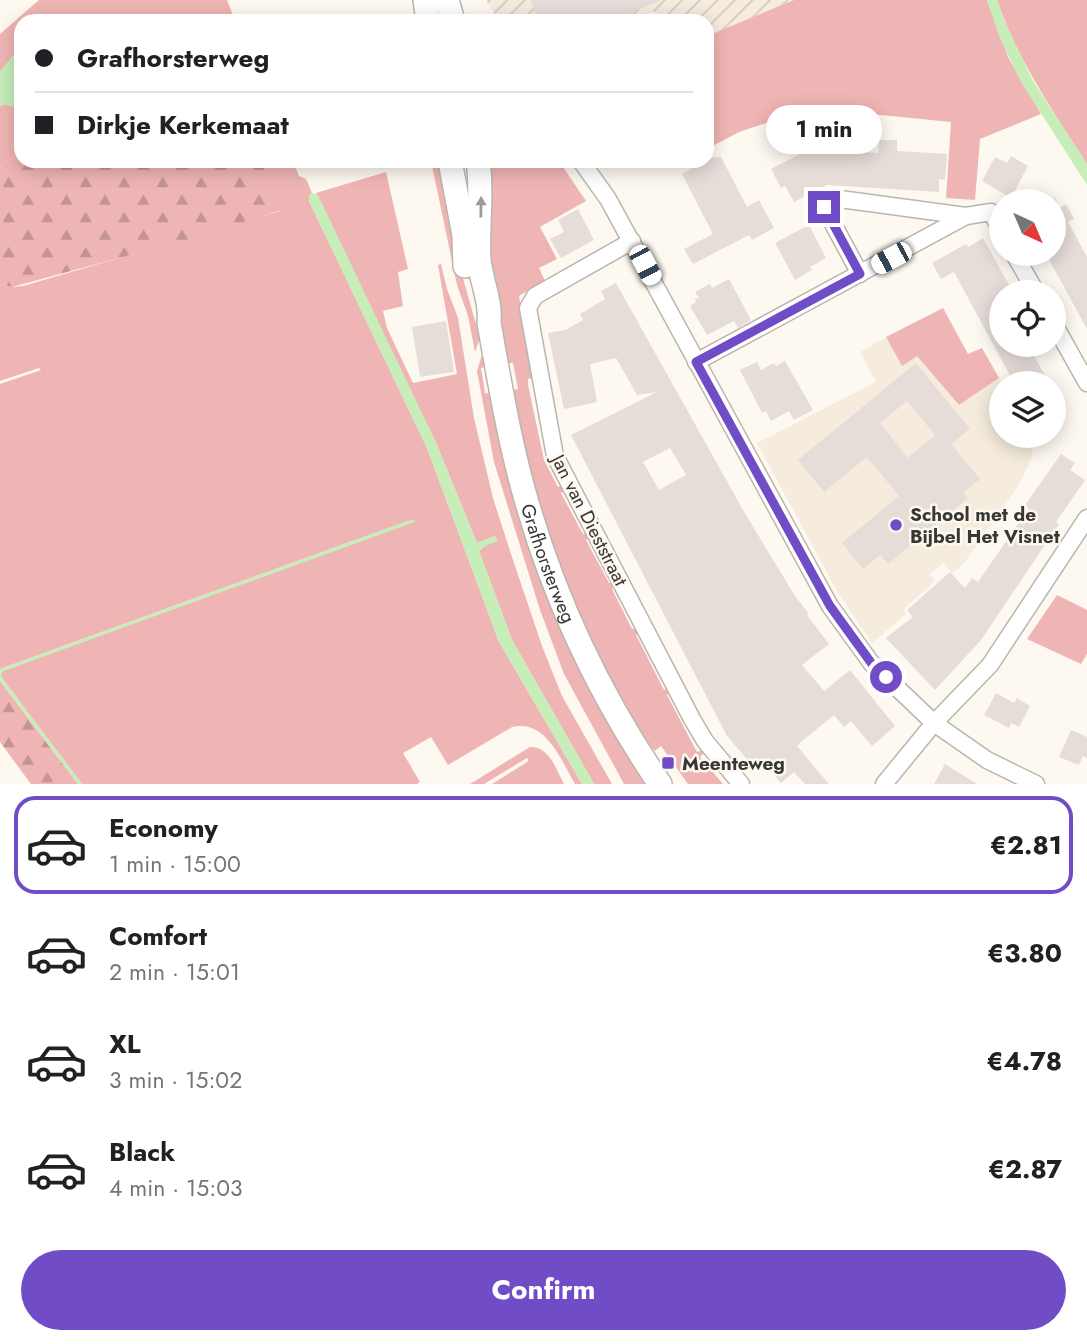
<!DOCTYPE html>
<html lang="en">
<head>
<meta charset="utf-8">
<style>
	body { margin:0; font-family:Jost,sans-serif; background:#f2f2f2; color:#202124; height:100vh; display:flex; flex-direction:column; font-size:26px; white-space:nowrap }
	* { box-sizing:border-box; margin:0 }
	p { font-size:23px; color:#757577 }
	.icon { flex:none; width:38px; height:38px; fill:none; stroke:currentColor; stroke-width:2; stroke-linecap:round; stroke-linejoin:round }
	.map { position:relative; height:784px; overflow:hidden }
	.sheet { display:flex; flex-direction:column; background:#fff; flex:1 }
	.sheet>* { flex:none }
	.hud { position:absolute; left:14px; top:14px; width:700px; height:154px; border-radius:21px; box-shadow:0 4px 18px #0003; display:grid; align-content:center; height:154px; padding:0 21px; background:#fff }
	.needle { width:46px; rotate:136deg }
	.fabs { position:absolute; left:989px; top:189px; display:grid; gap:14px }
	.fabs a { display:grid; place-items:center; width:77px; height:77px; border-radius:50%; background:#fff; box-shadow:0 4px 18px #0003; font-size:35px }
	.end { position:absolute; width:32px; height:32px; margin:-16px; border:9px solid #704dc7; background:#fff; box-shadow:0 0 0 4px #fff }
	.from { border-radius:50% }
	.bubble { position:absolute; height:49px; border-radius:24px; background:#fff; box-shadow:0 4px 18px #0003; font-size:23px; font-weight:700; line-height:49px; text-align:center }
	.car { position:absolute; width:21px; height:42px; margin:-21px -10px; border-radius:9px; box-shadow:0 0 5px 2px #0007; background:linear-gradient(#fff 24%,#345 0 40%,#fff 0 76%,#345 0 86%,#fff 0) }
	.hud b { display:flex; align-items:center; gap:24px; height:66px; font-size:26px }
	.hud b+b { border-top:2px solid #e0e0e0 }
	.hud i { width:18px; height:18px; background:#202124 }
	ul { padding:12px 0 0; list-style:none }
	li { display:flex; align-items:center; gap:21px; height:98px; margin:0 14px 10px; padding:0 7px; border:4px solid transparent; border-radius:21px }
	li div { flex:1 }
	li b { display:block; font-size:26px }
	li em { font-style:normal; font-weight:700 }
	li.current { border-color:#704dc7 }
	li>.icon { width:63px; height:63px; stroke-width:1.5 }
	.action { display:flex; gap:14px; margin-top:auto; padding:14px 21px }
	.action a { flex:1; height:80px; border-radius:42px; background:#704dc7; color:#fff; font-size:28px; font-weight:700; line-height:80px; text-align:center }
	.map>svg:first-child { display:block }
	.built { fill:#f5ecde }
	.industrial { fill:url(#industrial-furrows) }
	.green { fill:#efb5b4 }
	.forest { fill:url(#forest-firs) }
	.water { fill:#c7edb9 }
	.building { fill:#e6ddd9; fill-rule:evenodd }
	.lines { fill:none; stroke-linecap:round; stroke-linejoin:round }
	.minor-casing { stroke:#bab5ae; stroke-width:19 }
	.secondary-casing { stroke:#bab5ae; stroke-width:26 }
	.minor { stroke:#fff; stroke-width:16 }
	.secondary { stroke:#fff; stroke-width:23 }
	.oneway { fill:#9c9b9a }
	.route { stroke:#704dc7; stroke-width:9 }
	.poi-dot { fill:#704dc7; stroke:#fdf8f0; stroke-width:2.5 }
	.labels { text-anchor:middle; stroke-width:5; stroke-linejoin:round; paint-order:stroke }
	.poi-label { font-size:19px; font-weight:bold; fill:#393734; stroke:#fdf8f0; text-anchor:start }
	.street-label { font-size:19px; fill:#393734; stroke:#fdf8f0 }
</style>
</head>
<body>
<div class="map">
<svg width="1087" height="784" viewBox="0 0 1087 784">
	<defs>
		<pattern id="industrial-furrows" width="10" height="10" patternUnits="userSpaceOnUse" patternTransform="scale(1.75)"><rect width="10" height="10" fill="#f5ecde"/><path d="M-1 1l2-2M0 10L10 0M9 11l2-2" fill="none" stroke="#d3cbbf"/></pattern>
		<pattern id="forest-firs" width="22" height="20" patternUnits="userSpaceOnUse" patternTransform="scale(1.75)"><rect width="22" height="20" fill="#efb5b4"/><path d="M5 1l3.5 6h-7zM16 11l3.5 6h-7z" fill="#c39493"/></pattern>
	</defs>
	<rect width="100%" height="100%" fill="#fdf8f0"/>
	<polygon class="built" points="886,337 902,366 917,355 959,405 999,378 1001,383 1001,436 1028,436 1033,446 1031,460 1017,488 964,563 953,573 943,563 930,574 935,581 904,609 906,614 872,643 837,591 757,443 876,382 860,352"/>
	<polygon class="industrial" points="486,0 815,0 707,48 707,21 658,21 654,11 631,21 499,21"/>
	<g class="green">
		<polygon points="39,0 227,0 235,21 21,21 21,46 0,72 0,34"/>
		<polygon points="794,0 987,0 1009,59 1041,114 980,139 975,200 946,198 951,122 870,114 803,122 797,113 739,132 707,149 707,36"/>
		<path d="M997,0H1087V164C1052,110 1018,61 997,0Z"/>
		<polygon points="4,104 21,109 21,151 0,166 0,106"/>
		<path d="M261,161H293L299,176L306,179L312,193L309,195V201L427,448L499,642L582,784H575C561,760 546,719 512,727L448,765L431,737L403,753L420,782L417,784H82L2,678L0,674L3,671L413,519L0,669V384L41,370L39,368L0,381V284L12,287L23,286L280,211Z"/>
		<polygon points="431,161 445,161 460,268 480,338 475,352 468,316 457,285"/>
		<polygon points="483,161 559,161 586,201 540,227 557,259 539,268 545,281 519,296 532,378 528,379 528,385 544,460 558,487 563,485 566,490 561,493 583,534 588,532 590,537 586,540 609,583 614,581 616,586 612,589 632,629 638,627 640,632 636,635 664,690 669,688 672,692 667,695 697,752 702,750 704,753 700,757 723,784 688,784 661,746 655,751 635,729 583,628 549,542 534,492 511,390 518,389 513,363 506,363 486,272"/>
		<polygon points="386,172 408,269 398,272 403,306 383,311 387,328 413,383 457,374 438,265 441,264 447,289 458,318 474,418 493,498 511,554 542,646 562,696 612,784 594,784 512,640 479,551 495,536 477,543 436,443 316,193"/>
		<polygon points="943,308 968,354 982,348 999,378 959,405 917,356 902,366 886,337"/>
		<polygon points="483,351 488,366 481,368 485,393 493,394 503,446 647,784 624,784 564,674 540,610 494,462 477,371"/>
		<polygon points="1057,595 1087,610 1087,654 1081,664 1027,639"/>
		<path d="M530,747C549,746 556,769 564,784H492L527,762L529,760L527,758L484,784H470Z"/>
	</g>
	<g class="forest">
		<polygon points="21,151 21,161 85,161 118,168 134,161 261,161 281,210 215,232 12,287 0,284 0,166"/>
		<polygon points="0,681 78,784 31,784 0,742"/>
	</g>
	<g class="water">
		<polygon points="987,0 997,0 1004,20 1033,81 1087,164 1087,185 1021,82 999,36"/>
		<polygon points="21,46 21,109 4,104 0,106 0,72"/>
		<polygon points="312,193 318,195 436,443 477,543 495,536 497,538 497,541 481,548 479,551 512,640 594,784 582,784 499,642 427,448 309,201 309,195"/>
		<polygon points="413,519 415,522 1,672 2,678 82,784 78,784 0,681 0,669"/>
	</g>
	<g class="building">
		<polygon points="530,0 662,0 612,21 539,21"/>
		<polygon points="809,128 813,137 847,139 846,151 878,153 879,140 897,140 897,151 947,154 945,180 939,179 939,192 827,185 794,202 785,186 781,188 771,169 800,154 791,137"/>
		<polygon points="1011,156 1028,166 1011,198 982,181 995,157 1007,163"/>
		<polygon points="714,157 721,157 747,207 759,200 774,228 752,240 749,235 693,264 684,249 713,234 682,174"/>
		<polygon points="1054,196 1060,208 1066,204 1074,219 1068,222 1087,257 1087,329 1046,254 1054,254"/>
		<polygon points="578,209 594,240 561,258 550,239 564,232 558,220"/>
		<polygon points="809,225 826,258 810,267 812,270 795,280 775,243"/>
		<polygon points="983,238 1013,292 1001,292 1001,345 1028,345 1049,383 1014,383 954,272 941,279 932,263 966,244 968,247"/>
		<polygon points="729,279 751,320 738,328 734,321 707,335 690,306 696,302 695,299 699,298 695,292 710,284 712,288"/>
		<path d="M616,283L743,510L795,596L809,614L807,615L829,644L802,665L824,691L850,670L895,726L872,746L851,721L844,727L834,715L802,741L797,746L829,784H805L794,772L781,783L764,764L757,771L727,736L571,435L657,392L637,395L616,358L590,364L597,402L564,409L548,333L565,330L583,320L580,314L605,299L601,291ZM670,448L686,475L659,490L643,462Z"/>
		<polygon points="446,321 454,372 420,377 412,327"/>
		<polygon points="785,361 813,410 794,420 789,411 771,421 766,411 762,413 740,370 757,362 761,370 774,363 776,366"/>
		<path d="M916,363L970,429L951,444L980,479L963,493L968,498L888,564L880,555L863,569L842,543L899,496L867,457L824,492L798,460ZM907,401L935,435L908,458L880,423Z"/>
		<polygon points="1061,454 1075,463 1070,470 1085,480 1056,522 1059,524 981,640 935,690 886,638 913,617 907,610 950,572 965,588 972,578 978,582 1029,508 1025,505"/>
		<polygon points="996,693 1014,703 1017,698 1030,706 1019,727 1011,723 1009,728 984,715"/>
		<polygon points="1071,730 1087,737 1087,758 1083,756 1079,765 1059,757"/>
		<polygon points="945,764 948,766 977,784 934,784"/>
	</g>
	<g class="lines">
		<g class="minor-casing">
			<g id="minor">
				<polyline points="581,161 608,199 830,606 872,664 934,723 987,760 1036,784"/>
				<polyline points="632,241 535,296 528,308 555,456 692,719 705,741 741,784"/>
				<polyline points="1014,254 1036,292"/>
				<polyline points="860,274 824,207 840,199 966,216 991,212 1001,230"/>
				<polyline points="1054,324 1087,383"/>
				<polyline points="696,362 966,216"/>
				<polyline points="884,784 934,723 990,665 1087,518"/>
			</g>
		</g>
		<g class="secondary-casing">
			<g id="secondary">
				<polyline points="425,0 428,21"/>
				<polyline points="447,0 453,21"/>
				<polyline points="450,161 464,235 465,266"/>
				<path id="s1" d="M478,161C483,194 477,226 479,259C481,282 491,299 489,323C500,384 510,446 528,506C557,605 602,699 660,784"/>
			</g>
		</g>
		<use href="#minor" class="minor"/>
		<use href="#secondary" class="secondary"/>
	</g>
	<defs><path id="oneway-solid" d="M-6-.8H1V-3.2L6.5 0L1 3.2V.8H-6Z" transform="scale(1.75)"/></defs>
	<use class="oneway" href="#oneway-solid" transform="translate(481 207) rotate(-89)"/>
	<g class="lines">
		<polyline class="route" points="824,207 860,274 696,362 830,606 872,664 886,677"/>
	</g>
	<g class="poi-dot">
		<circle cx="896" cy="525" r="7"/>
		<rect x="661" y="756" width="14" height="14" rx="3.5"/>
	</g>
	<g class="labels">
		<g class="poi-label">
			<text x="910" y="521">School met de<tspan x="910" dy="22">Bijbel Het Visnet</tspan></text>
			<text x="682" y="770">Meenteweg</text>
		</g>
		<g class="street-label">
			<text transform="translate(590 520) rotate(63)" y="7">Jan van Dieststraat</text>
			<text dy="7" stroke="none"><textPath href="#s1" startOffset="411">Grafhorsterweg</textPath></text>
		</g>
	</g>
</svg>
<div class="fabs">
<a><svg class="needle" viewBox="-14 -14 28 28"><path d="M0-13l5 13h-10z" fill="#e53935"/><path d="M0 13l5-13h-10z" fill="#757577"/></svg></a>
<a><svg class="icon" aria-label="locate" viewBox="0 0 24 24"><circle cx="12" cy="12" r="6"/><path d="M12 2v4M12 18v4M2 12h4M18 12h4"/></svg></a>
<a><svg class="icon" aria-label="layers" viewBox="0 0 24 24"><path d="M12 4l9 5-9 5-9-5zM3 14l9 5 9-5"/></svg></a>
</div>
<i class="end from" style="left:886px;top:677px"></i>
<i class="end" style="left:824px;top:207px"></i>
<div class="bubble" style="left:766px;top:105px;width:116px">1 min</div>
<i class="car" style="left:891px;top:258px;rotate:242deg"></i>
<i class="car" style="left:645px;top:265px;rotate:152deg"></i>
<div class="hud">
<b><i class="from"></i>Grafhorsterweg</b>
<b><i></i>Dirkje Kerkemaat</b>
</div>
</div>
<section class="sheet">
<ul>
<li class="current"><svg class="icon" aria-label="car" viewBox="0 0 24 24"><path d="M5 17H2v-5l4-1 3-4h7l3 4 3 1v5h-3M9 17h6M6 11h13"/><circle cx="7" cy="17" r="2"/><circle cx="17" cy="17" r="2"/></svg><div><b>Economy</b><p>1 min · 15:00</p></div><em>€2.81</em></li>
<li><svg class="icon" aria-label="car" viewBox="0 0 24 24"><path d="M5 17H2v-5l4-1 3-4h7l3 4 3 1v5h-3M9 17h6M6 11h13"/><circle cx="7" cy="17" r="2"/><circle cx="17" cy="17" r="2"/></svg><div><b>Comfort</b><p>2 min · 15:01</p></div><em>€3.80</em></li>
<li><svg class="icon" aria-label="car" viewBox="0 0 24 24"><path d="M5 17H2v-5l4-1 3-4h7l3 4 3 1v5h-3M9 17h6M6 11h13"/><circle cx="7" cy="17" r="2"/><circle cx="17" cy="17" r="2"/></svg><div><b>XL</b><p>3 min · 15:02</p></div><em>€4.78</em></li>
<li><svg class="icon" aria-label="car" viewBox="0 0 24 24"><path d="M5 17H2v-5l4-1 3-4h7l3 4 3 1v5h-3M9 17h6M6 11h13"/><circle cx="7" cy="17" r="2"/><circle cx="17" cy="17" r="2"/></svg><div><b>Black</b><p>4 min · 15:03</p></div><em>€2.87</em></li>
</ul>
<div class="action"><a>Confirm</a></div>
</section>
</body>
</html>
